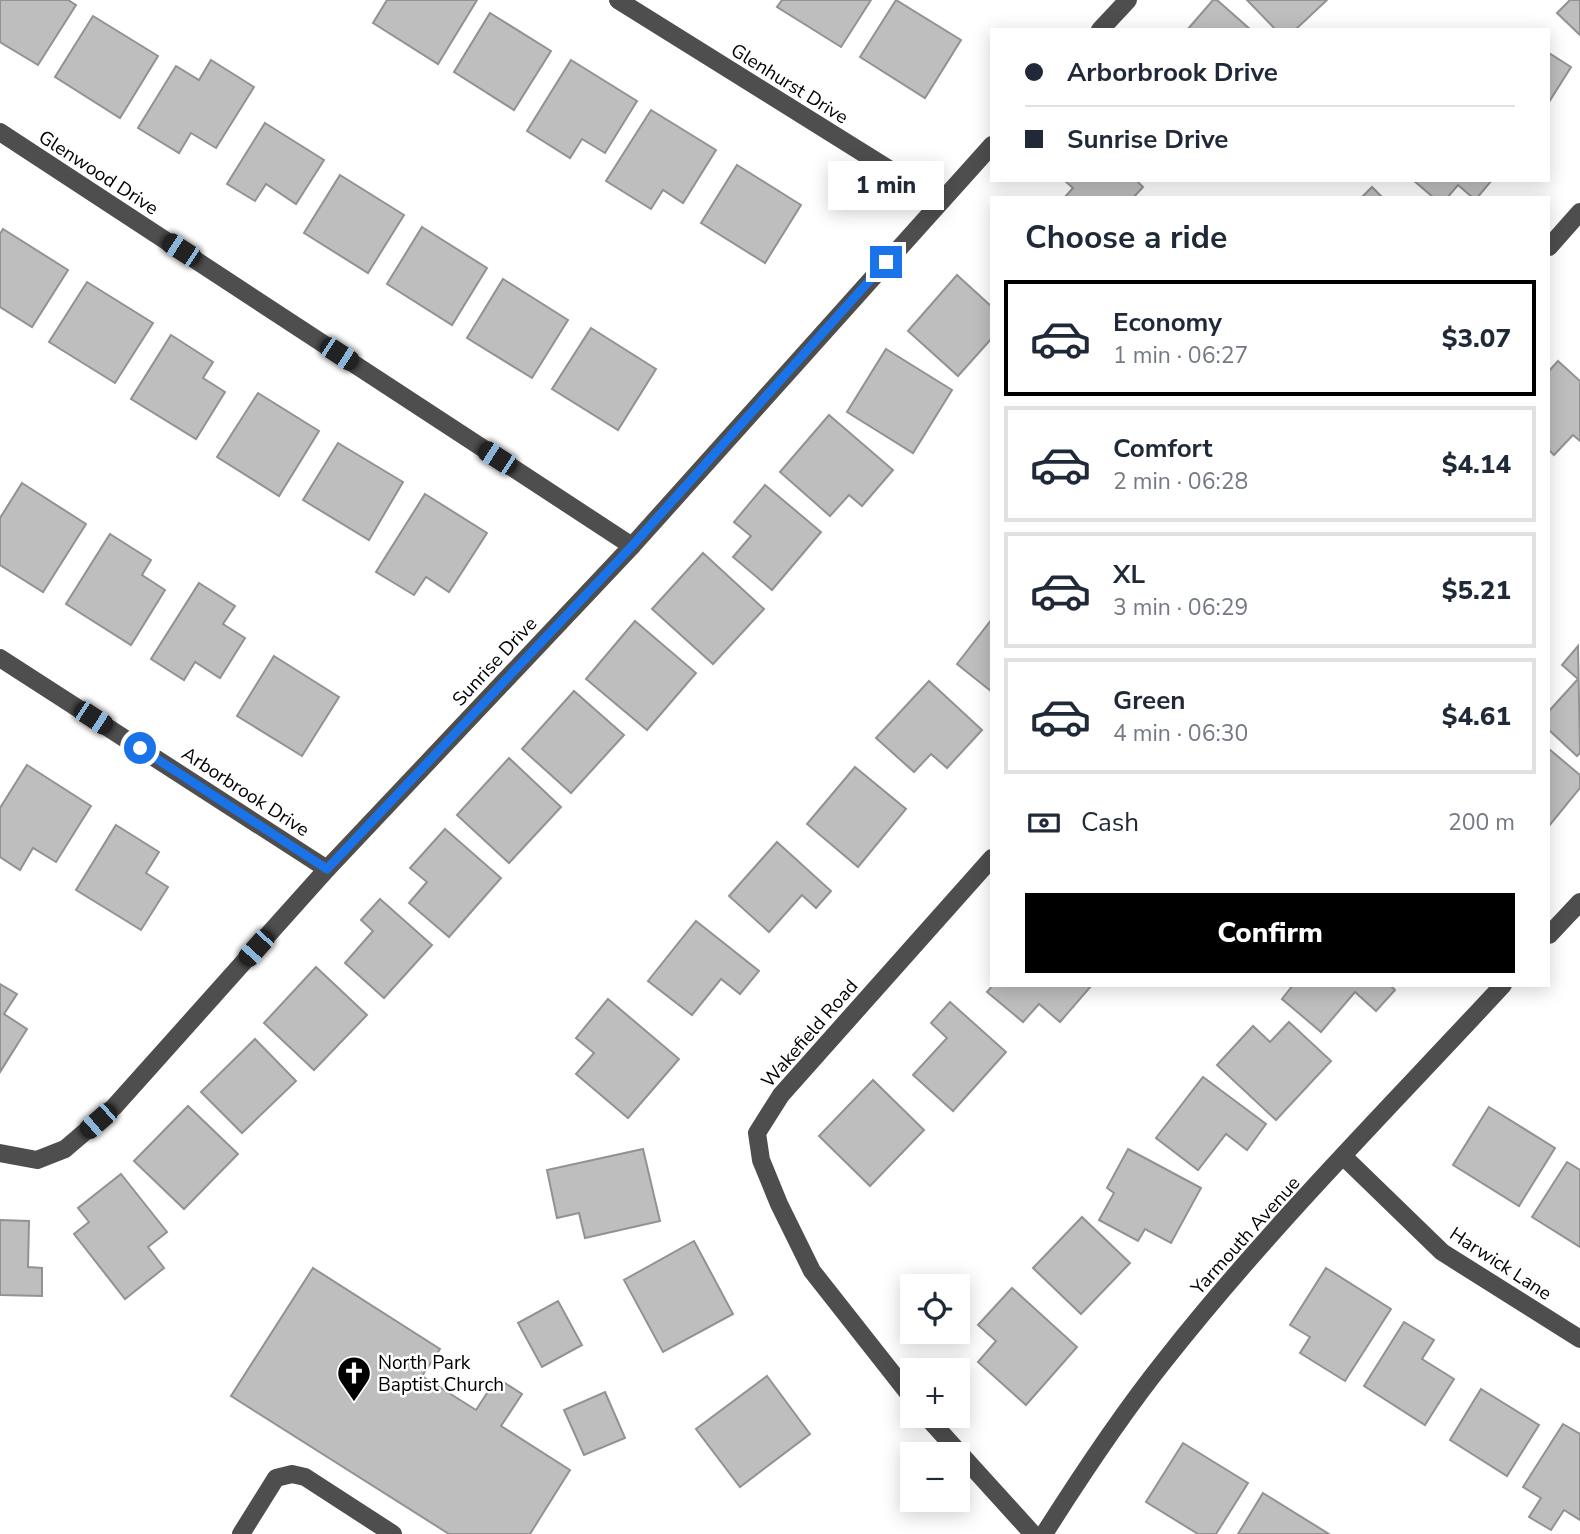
<!DOCTYPE html>
<html lang="en">
<head>
<meta charset="utf-8">
<style>
	body { margin:0; font-family:"Nunito Sans",sans-serif; background:#f6f6f7; color:#1f2937; height:100vh; display:flex; flex-direction:column; font-size:26px; white-space:nowrap }
	* { box-sizing:border-box; margin:0 }
	p { font-size:23px; color:#747a83 }
	.icon { flex:none; width:38px; height:38px; fill:none; stroke:currentColor; stroke-width:2; stroke-linecap:round; stroke-linejoin:round }
	.map { position:relative; flex:1; overflow:hidden }
	.details { position:absolute; left:990px; top:196px; width:560px; height:791px; display:flex; flex-direction:column; background:#fff; border-radius:0px; box-shadow:0 4px 18px #0003 }
	.details>* { flex:none }
	.hud { position:absolute; left:990px; top:28px; width:560px; height:154px; border-radius:0px; box-shadow:0 4px 18px #0003; display:grid; align-content:center; height:154px; padding:0 35px; background:#fff }
	.tools { position:absolute; left:900px; top:1274px; display:grid; gap:14px }
	.tools a { display:grid; place-items:center; width:70px; height:70px; border-radius:0px; background:#fff; box-shadow:0 4px 18px #0003; font-size:35px }
	.end { position:absolute; width:32px; height:32px; margin:-16px; border:9px solid #1a73e8; background:#fff; box-shadow:0 0 0 4px #fff }
	.from { border-radius:50% }
	.bubble { position:absolute; height:49px; border-radius:0px; background:#fff; box-shadow:0 4px 18px #0003; font-size:23px; font-weight:800; line-height:49px; text-align:center }
	.car { position:absolute; width:21px; height:42px; margin:-21px -10px; border-radius:9px; box-shadow:0 0 5px 2px #0007; background:linear-gradient(#222 24%,#8ab4d8 0 40%,#222 0 76%,#8ab4d8 0 86%,#222 0) }
	.hud b { display:flex; align-items:center; gap:24px; height:66px; font-size:26px }
	.hud b+b { border-top:2px solid #e0e1e3 }
	.hud i { width:18px; height:18px; background:#1f2937 }
	ul { padding:0; list-style:none }
	li { display:flex; align-items:center; gap:21px; height:116px; margin:0 14px 10px; padding:0 21px; border:4px solid #e0e1e3; border-radius:0px }
	li div { flex:1 }
	li b { display:block; font-size:26px }
	li em { font-style:normal; font-weight:800 }
	li.current { border-color:#000 }
	li>.icon { width:63px; height:63px; stroke-width:1.5 }
	h2 { padding:0 35px; font-size:32px; line-height:84px }
	.pay { display:flex; align-items:center; gap:18px; height:77px; padding:0 35px; font-size:26px }
	.pay p { margin-inline-start:auto }
	.action { display:flex; gap:14px; margin-top:auto; padding:14px 35px }
	.action a { flex:1; height:80px; border-radius:0px; background:#000; color:#fff; font-size:28px; font-weight:800; line-height:80px; text-align:center }
	.map>svg:first-child { display:block }
	.building { fill:#bebebe; stroke:#929292; stroke-width:2 }
	.lines { fill:none; stroke-linecap:round; stroke-linejoin:round }
	.minor { stroke:#4e4e4e; stroke-width:18 }
	.route { stroke:#1a73e8; stroke-width:9 }
	.labels { text-anchor:middle; stroke-width:5; stroke-linejoin:round; paint-order:stroke }
	.street-label { font-size:19px; fill:#000; stroke:#fff }
	.poi-label { font-size:19px; fill:#000; stroke:#fff; text-anchor:start }
</style>
</head>
<body>
<div class="map">
<svg width="1580" height="1534" viewBox="0 0 1580 1534">
	<rect width="100%" height="100%" fill="#fff"/>
	<g class="building">
		<polygon points="0,0 68,0 76,5 38,65 0,42"/>
		<polygon points="387,0 477,0 438,64 373,23"/>
		<polygon points="782,0 871,0 841,47 777,7"/>
		<polygon points="896,0 961,40 925,98 860,57"/>
		<polygon points="1213,0 1217,0 1251,30 1187,30"/>
		<polygon points="1247,0 1327,0 1295,30 1276,30"/>
		<polygon points="1570,0 1580,0 1580,35 1557,13"/>
		<polygon points="490,13 551,51 514,110 454,72"/>
		<polygon points="93,16 158,56 120,118 55,77"/>
		<polygon points="1549,53 1571,67 1549,102"/>
		<polygon points="211,60 254,87 216,148 191,133 179,153 138,128 176,66 199,80"/>
		<polygon points="571,60 637,101 605,153 582,139 570,158 527,131"/>
		<polygon points="651,110 716,150 683,203 663,190 651,209 606,181"/>
		<polygon points="265,123 324,160 296,204 266,184 255,201 227,184"/>
		<polygon points="737,165 801,205 765,263 701,223"/>
		<polygon points="340,175 404,215 368,273 304,233"/>
		<polygon points="1064,180 1136,180 1143,187 1133,198 1064,198 1073,188"/>
		<polygon points="1413,180 1492,180 1477,198 1473,198 1458,185 1447,198 1434,198"/>
		<polygon points="1372,187 1383,198 1361,198"/>
		<polygon points="422,227 487,268 452,325 387,284"/>
		<polygon points="3,229 68,270 32,327 0,307 0,234"/>
		<polygon points="957,275 992,307 992,338 958,376 908,331"/>
		<polygon points="503,279 568,320 532,378 467,338"/>
		<polygon points="87,282 153,323 115,383 49,342"/>
		<polygon points="591,328 656,369 618,430 552,389"/>
		<polygon points="171,335 213,362 203,378 225,392 196,439 131,399"/>
		<polygon points="886,349 952,390 913,453 847,412"/>
		<polygon points="1558,361 1580,381 1580,441 1573,435 1554,455 1549,450 1549,371"/>
		<polygon points="258,393 319,431 279,496 217,457"/>
		<polygon points="829,415 893,470 862,506 849,495 830,516 780,472"/>
		<polygon points="338,443 403,482 369,540 303,500"/>
		<polygon points="22,483 86,524 43,592 0,565 0,518"/>
		<polygon points="765,485 821,532 772,590 733,557 751,536 734,522"/>
		<polygon points="425,494 487,533 449,592 426,577 414,595 376,572"/>
		<polygon points="110,534 151,560 142,575 165,590 131,645 66,604"/>
		<polygon points="703,553 764,609 713,664 652,609"/>
		<polygon points="199,583 235,606 223,624 245,638 220,678 195,662 184,680 151,659"/>
		<polygon points="992,619 992,692 957,664"/>
		<polygon points="635,621 696,673 647,730 586,679"/>
		<polygon points="1578,646 1580,753 1577,756 1549,730 1549,711 1578,679 1562,665"/>
		<polygon points="274,656 339,697 302,756 237,716"/>
		<polygon points="929,681 982,730 947,768 931,754 914,772 876,738"/>
		<polygon points="574,691 624,735 571,793 522,749"/>
		<polygon points="1549,749 1580,775 1580,788 1549,826"/>
		<polygon points="509,758 561,807 509,863 457,815"/>
		<polygon points="27,765 91,806 56,862 33,848 20,870 0,857 0,808"/>
		<polygon points="855,767 906,809 858,867 807,824"/>
		<polygon points="116,825 159,852 146,873 168,887 141,930 76,890"/>
		<polygon points="445,829 501,878 449,937 409,903 427,882 410,868"/>
		<polygon points="777,842 831,891 816,908 802,895 769,932 729,896"/>
		<polygon points="380,899 432,945 384,998 345,963 373,931 361,920"/>
		<polygon points="696,921 759,971 740,994 721,979 692,1015 648,981"/>
		<polygon points="316,967 367,1015 314,1070 264,1023"/>
		<polygon points="0,984 17,994 4,1014 27,1029 0,1072"/>
		<polygon points="993,985 1092,985 1060,1022 1039,1004 1023,1022 987,992"/>
		<polygon points="1293,985 1390,985 1395,990 1376,1011 1355,992 1321,1032 1282,999"/>
		<polygon points="608,999 679,1059 628,1118 576,1074 594,1053 576,1038"/>
		<polygon points="950,1002 1006,1052 953,1111 913,1075 947,1038 931,1023"/>
		<polygon points="1289,1022 1331,1061 1276,1120 1217,1065 1253,1026 1270,1042"/>
		<polygon points="255,1039 296,1081 242,1133 201,1092"/>
		<polygon points="1203,1077 1266,1124 1247,1150 1226,1134 1198,1170 1156,1138"/>
		<polygon points="873,1080 924,1130 870,1186 819,1136"/>
		<polygon points="188,1106 238,1154 184,1209 134,1161"/>
		<polygon points="1489,1107 1555,1148 1519,1206 1453,1165"/>
		<polygon points="643,1149 660,1221 585,1238 579,1213 557,1218 547,1170"/>
		<polygon points="1128,1149 1201,1188 1171,1243 1145,1229 1138,1241 1099,1220 1114,1193 1107,1188"/>
		<polygon points="1567,1162 1580,1170 1580,1247 1532,1217"/>
		<polygon points="121,1174 167,1232 148,1247 164,1268 125,1299 74,1234 89,1222 78,1208"/>
		<polygon points="1082,1217 1130,1263 1081,1314 1033,1268"/>
		<polygon points="0,1220 29,1221 28,1267 42,1268 42,1296 0,1295"/>
		<polygon points="694,1241 733,1314 663,1352 624,1280"/>
		<polygon points="313,1268 440,1349 422,1376 476,1410 497,1378 522,1394 501,1426 570,1470 530,1534 449,1534 231,1396"/>
		<polygon points="1326,1268 1391,1309 1345,1381 1300,1353 1310,1337 1290,1325"/>
		<polygon points="1012,1288 1077,1347 1026,1405 978,1362 996,1341 978,1325"/>
		<polygon points="558,1301 582,1345 542,1367 518,1323"/>
		<polygon points="1404,1322 1434,1340 1422,1359 1454,1379 1425,1425 1364,1386"/>
		<polygon points="767,1376 810,1434 740,1487 696,1429"/>
		<polygon points="1481,1389 1539,1425 1507,1476 1450,1440"/>
		<polygon points="605,1392 625,1438 584,1455 564,1410"/>
		<polygon points="1563,1424 1580,1434 1580,1520 1564,1510 1551,1530 1529,1517 1541,1498 1523,1487"/>
		<polygon points="1183,1443 1248,1483 1216,1534 1198,1534 1146,1502"/>
		<polygon points="1263,1493 1329,1534 1238,1534"/>
	</g>
	<g class="lines">
		<g class="minor">
			<polyline points="618,0 940,201"/>
			<polyline points="1100,30 1128,0"/>
			<polyline points="0,132 632,546"/>
			<polyline points="1549,247 1580,212"/>
			<polyline points="0,658 327,869"/>
			<polyline points="1549,935 1580,902"/>
			<polyline points="0,1153 37,1160 65,1149 114,1107 327,869 632,546 992,145"/>
			<polyline points="1344,1157 1442,1252 1580,1339"/>
			<polyline points="912,1398 812,1271 779,1204 761,1160 757,1133 781,1095 992,858"/>
			<polyline points="926,1416 1033,1534"/>
			<polyline points="241,1534 276,1478 292,1474 305,1477 393,1534"/>
			<path d="M1044,1534C1082,1474 1121,1415 1165,1360C1269,1228 1389,1108 1503,985"/>
		</g>
	</g>
	<g class="lines">
		<polyline class="route" points="140,748 327,869 632,546 886,262"/>
	</g>
	<defs>
		<g id="church-pin" transform="scale(1.75)"><path d="M0 17L-7.5 6A9.5 9.5 0 1 1 7.5 6Z" fill="#000" stroke="#fff"/><path d="M-1.2-6h2.4v3.5h3.3v2.4h-3.3V6h-2.4V-.1h-3.3v-2.4h3.3Z" fill="#fff"/></g>
	</defs>
	<g fill-rule="evenodd">
		<use href="#church-pin" x="354" y="1373"/>
	</g>
	<g class="labels">
		<g class="street-label">
			<text transform="translate(790 83) rotate(32)" y="7">Glenhurst Drive</text>
			<text transform="translate(99 172) rotate(33)" y="7">Glenwood Drive</text>
			<text transform="translate(494 661) rotate(-47)" y="7">Sunrise Drive</text>
			<text transform="translate(246 791) rotate(33)" y="7">Arborbrook Drive</text>
			<text transform="translate(809 1033) rotate(-49)" y="7">Wakefield Road</text>
			<text transform="translate(1245 1235) rotate(-48)" y="7">Yarmouth Avenue</text>
			<text transform="translate(1501 1263) rotate(33)" y="7">Harwick Lane</text>
		</g>
		<g class="poi-label">
			<text x="378" y="1369">North Park<tspan x="378" dy="22">Baptist Church</tspan></text>
		</g>
	</g>
</svg>
<div class="tools">
<a><svg class="icon" aria-label="locate" viewBox="0 0 24 24"><circle cx="12" cy="12" r="6"/><path d="M12 2v4M12 18v4M2 12h4M18 12h4"/></svg></a>
<a>+</a>
<a>−</a>
</div>
<i class="end from" style="left:140px;top:748px"></i>
<i class="end" style="left:886px;top:262px"></i>
<div class="bubble" style="left:828px;top:161px;width:116px">1 min</div>
<i class="car" style="left:181px;top:250px;rotate:303deg"></i>
<i class="car" style="left:339px;top:354px;rotate:123deg"></i>
<i class="car" style="left:497px;top:458px;rotate:303deg"></i>
<i class="car" style="left:93px;top:718px;rotate:123deg"></i>
<i class="car" style="left:256px;top:948px;rotate:222deg"></i>
<i class="car" style="left:98px;top:1121px;rotate:229deg"></i>
<div class="hud">
<b><i class="from"></i>Arborbrook Drive</b>
<b><i></i>Sunrise Drive</b>
</div>
<section class="details">
<h2>Choose a ride</h2>
<ul>
<li class="current"><svg class="icon" aria-label="car" viewBox="0 0 24 24"><path d="M5 17H2v-5l4-1 3-4h7l3 4 3 1v5h-3M9 17h6M6 11h13"/><circle cx="7" cy="17" r="2"/><circle cx="17" cy="17" r="2"/></svg><div><b>Economy</b><p>1 min · 06:27</p></div><em>$3.07</em></li>
<li><svg class="icon" aria-label="car" viewBox="0 0 24 24"><path d="M5 17H2v-5l4-1 3-4h7l3 4 3 1v5h-3M9 17h6M6 11h13"/><circle cx="7" cy="17" r="2"/><circle cx="17" cy="17" r="2"/></svg><div><b>Comfort</b><p>2 min · 06:28</p></div><em>$4.14</em></li>
<li><svg class="icon" aria-label="car" viewBox="0 0 24 24"><path d="M5 17H2v-5l4-1 3-4h7l3 4 3 1v5h-3M9 17h6M6 11h13"/><circle cx="7" cy="17" r="2"/><circle cx="17" cy="17" r="2"/></svg><div><b>XL</b><p>3 min · 06:29</p></div><em>$5.21</em></li>
<li><svg class="icon" aria-label="car" viewBox="0 0 24 24"><path d="M5 17H2v-5l4-1 3-4h7l3 4 3 1v5h-3M9 17h6M6 11h13"/><circle cx="7" cy="17" r="2"/><circle cx="17" cy="17" r="2"/></svg><div><b>Green</b><p>4 min · 06:30</p></div><em>$4.61</em></li>
</ul>
<div class="pay"><svg class="icon" aria-label="cash" viewBox="0 0 24 24"><path d="M3 7h18v10H3z"/><circle cx="12" cy="12" r="2"/></svg>Cash<p>200 m</p></div>
<div class="action"><a>Confirm</a></div>
</section>
</div>
</body>
</html>
